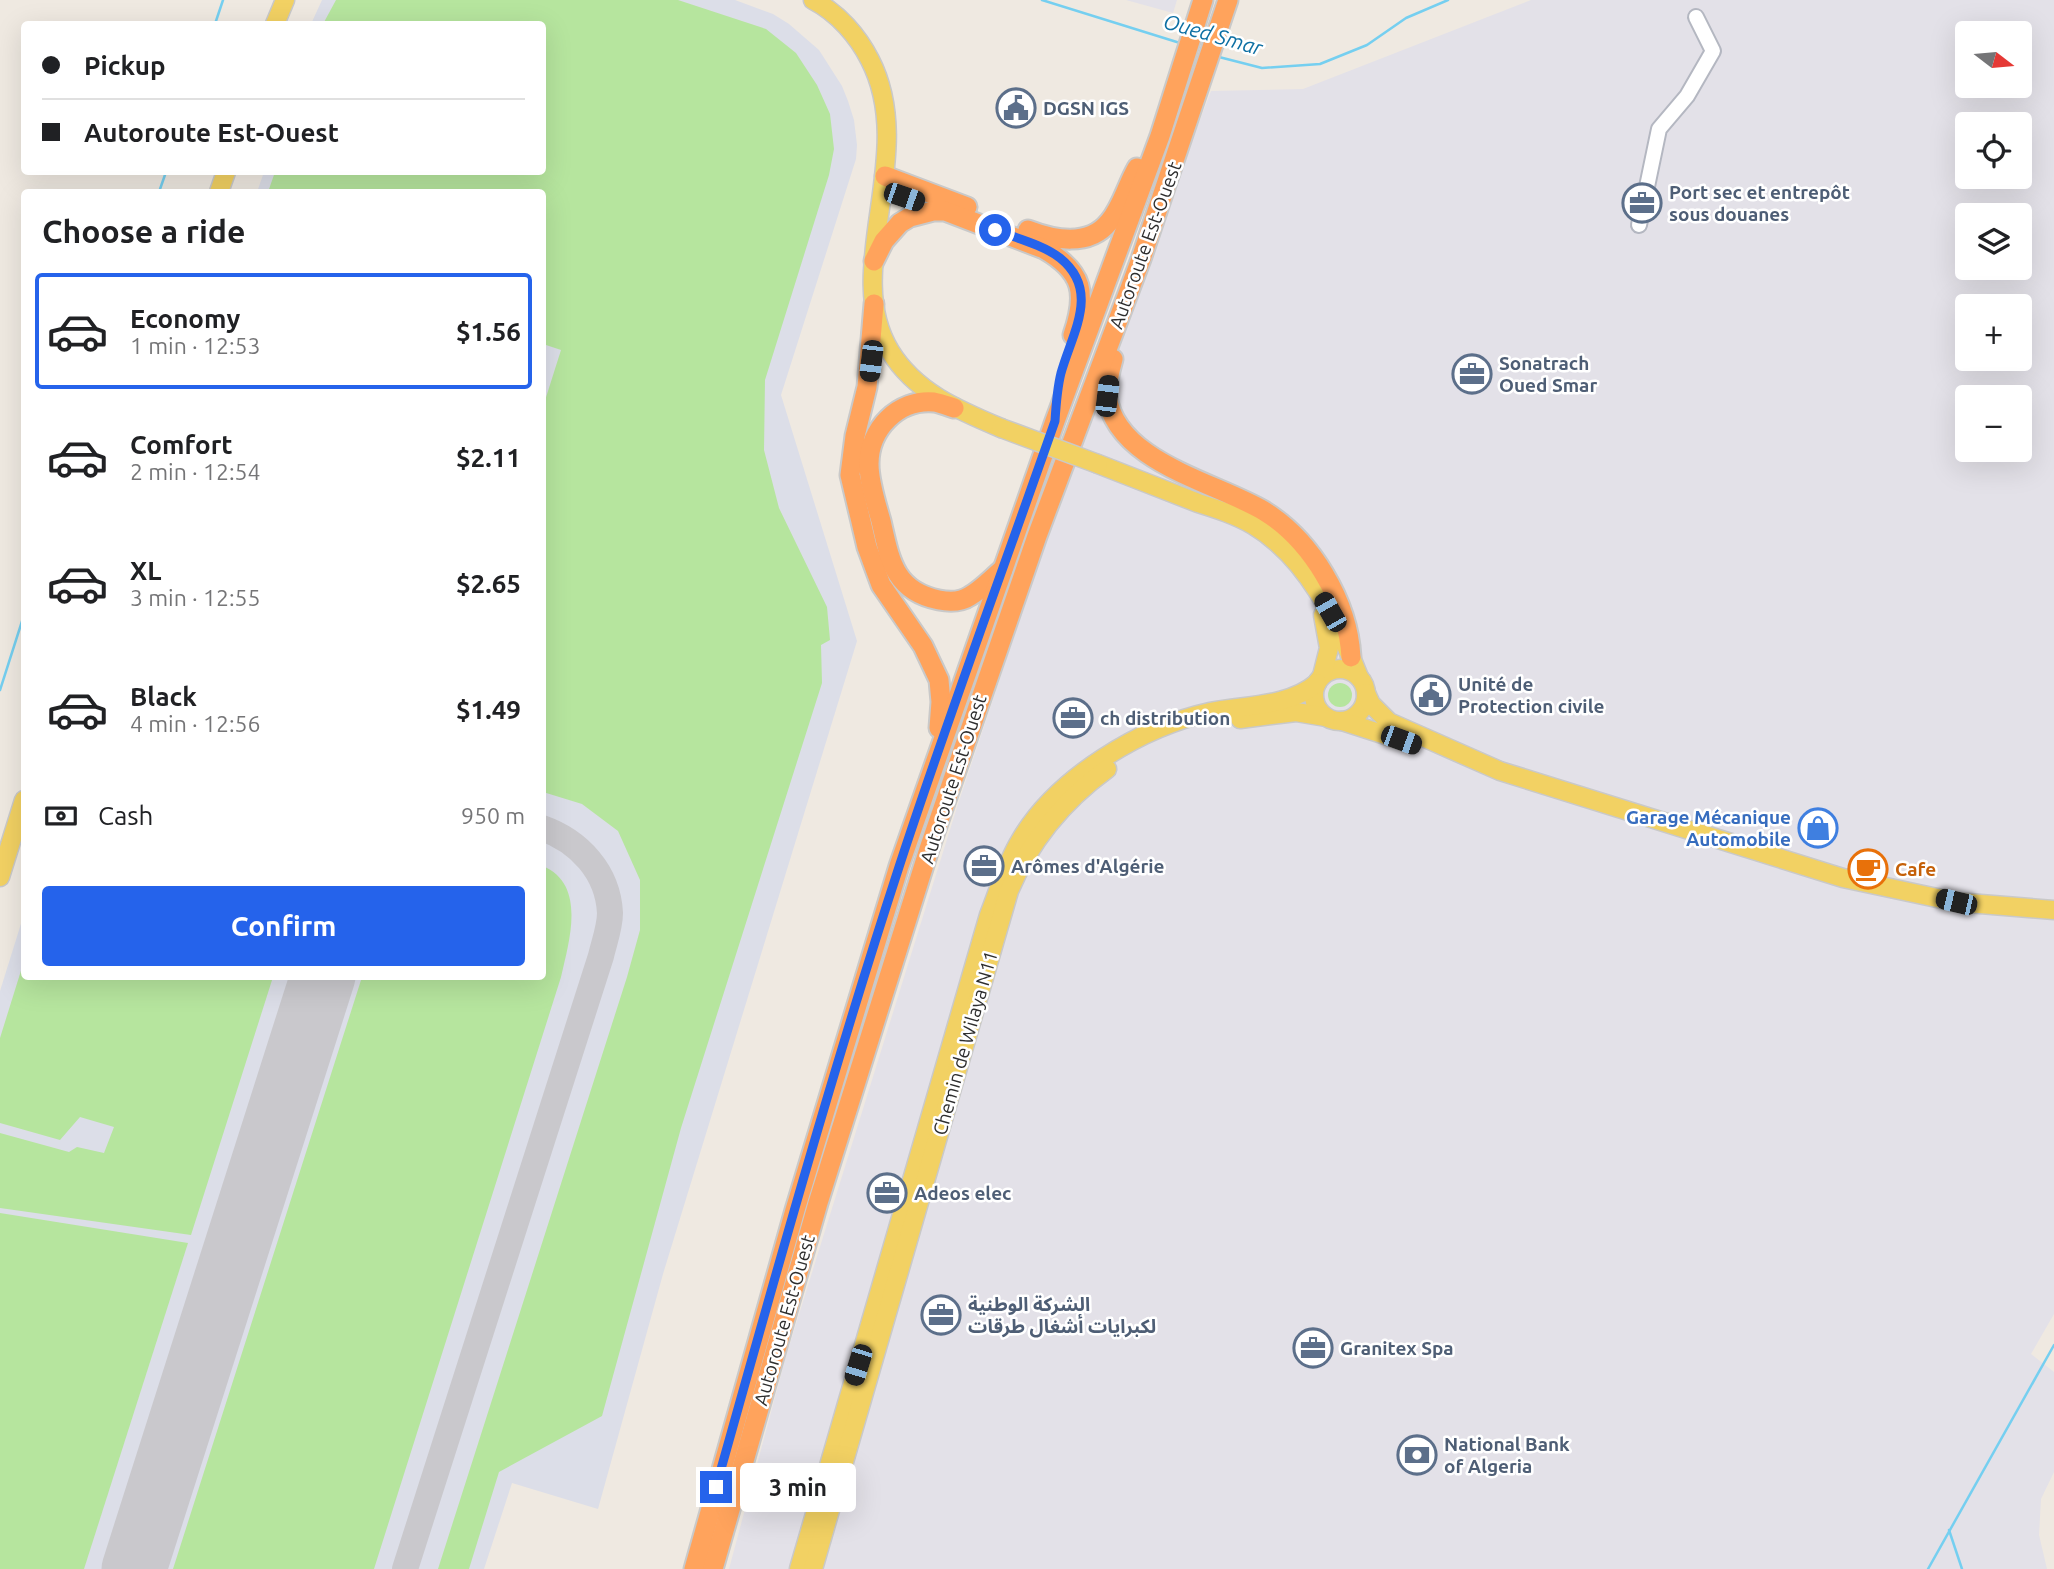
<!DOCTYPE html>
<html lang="en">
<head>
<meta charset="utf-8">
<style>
	body { margin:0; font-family:Ubuntu,"Noto Sans Arabic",sans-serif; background:#f6f6f6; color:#202124; height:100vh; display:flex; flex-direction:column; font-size:26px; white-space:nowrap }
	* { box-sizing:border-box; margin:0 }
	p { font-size:23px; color:#757577 }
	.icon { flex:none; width:38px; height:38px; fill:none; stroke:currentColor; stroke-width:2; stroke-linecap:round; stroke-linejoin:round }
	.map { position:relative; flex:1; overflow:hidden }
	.panel { position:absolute; left:21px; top:189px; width:525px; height:791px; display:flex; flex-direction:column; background:#fff; border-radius:7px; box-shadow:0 7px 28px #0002 }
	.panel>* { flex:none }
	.top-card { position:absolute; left:21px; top:21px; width:525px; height:154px; border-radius:7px; box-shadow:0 7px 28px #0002; display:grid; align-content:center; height:154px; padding:0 21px; background:#fff }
	.needle { width:46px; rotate:106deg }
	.tools { position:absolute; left:1955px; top:21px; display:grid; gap:14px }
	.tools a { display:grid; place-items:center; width:77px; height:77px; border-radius:7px; background:#fff; box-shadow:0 7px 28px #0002; font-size:35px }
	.end { position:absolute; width:32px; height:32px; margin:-16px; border:9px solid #2563eb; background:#fff; box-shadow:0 0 0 4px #fff }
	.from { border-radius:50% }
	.bubble { position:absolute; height:49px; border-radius:7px; background:#fff; box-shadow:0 7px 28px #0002; font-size:23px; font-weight:600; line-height:49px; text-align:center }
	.car { position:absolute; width:21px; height:42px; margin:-21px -10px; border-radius:9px; box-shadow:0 0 5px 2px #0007; background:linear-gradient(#222 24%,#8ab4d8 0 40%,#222 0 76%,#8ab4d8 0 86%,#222 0) }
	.top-card b { display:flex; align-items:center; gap:24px; height:66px; font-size:26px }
	.top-card b+b { border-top:2px solid #e0e0e0 }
	.top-card i { width:18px; height:18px; background:#202124 }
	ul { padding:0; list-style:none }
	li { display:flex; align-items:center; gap:21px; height:116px; margin:0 14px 10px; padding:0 7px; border:4px solid transparent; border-radius:7px }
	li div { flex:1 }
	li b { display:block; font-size:26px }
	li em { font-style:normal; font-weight:600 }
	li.current { border-color:#2563eb }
	li>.icon { width:63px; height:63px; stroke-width:1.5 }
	h2 { padding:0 21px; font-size:32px; line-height:84px }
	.pay { display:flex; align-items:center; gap:18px; height:77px; padding:0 21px; font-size:26px }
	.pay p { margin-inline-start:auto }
	.primary-button { display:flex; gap:14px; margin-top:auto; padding:14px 21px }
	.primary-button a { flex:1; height:80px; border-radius:7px; background:#2563eb; color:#fff; font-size:28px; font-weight:600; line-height:80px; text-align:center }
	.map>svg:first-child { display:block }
	.industrial { fill:#e3e1e8; fill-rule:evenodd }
	.airport { fill:#dcdee8 }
	.green { fill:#b6e59e }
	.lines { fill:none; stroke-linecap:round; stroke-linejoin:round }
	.stream { stroke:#75cff0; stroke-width:2.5 }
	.taxiway { stroke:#c9c8cc; stroke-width:26 }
	.runway { stroke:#c9c8cc; stroke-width:65 }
	.minor-casing { stroke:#b4b7c1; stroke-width:18 }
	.major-casing { stroke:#c9c9c9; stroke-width:21 }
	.highway-casing { stroke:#c9c9c9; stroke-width:23 }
	.minor { stroke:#fff; stroke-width:14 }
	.major { stroke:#f2d163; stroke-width:18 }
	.highway { stroke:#ffa35c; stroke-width:19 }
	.major-bridge-casing { stroke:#c9c9c9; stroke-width:21; stroke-linecap:butt }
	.major-bridge { stroke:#f2d163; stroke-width:18 }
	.route { stroke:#2563eb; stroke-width:9 }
	.labels { text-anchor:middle; stroke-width:5; stroke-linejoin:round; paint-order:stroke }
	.service-label { font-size:19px; font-weight:bold; fill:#4e5e75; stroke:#fff; text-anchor:start }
	.street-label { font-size:19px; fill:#2e2e2e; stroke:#fff }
	.shop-label { font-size:19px; font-weight:bold; fill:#366cbe; stroke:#fff; text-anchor:end }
	.food-label { font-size:19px; font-weight:bold; fill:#c56008; stroke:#fff; text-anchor:start }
	.water-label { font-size:21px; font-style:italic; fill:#0d6fa3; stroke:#fff }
</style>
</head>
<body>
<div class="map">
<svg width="2054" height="1569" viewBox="0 0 2054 1569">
	<rect width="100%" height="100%" fill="#efe9e1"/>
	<g class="industrial">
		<polygon points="1126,0 1177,0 1173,13"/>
		<path d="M1531,0H2054V1314L2031,1354L2054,1372V1472L2041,1499L2039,1535L2047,1569H729L786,1356L958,804L1091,406L1211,91L1303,89ZM1967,33H2020V86H1967ZM1967,124H2020V177H1967ZM1967,215H2020V268H1967ZM1967,306H2020V359H1967ZM1967,397H2020V450H1967Z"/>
	</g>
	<polygon class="airport" points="322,0 735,0 773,14 789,24 819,50 842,86 848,101 854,120 857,145 856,159 781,395 857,641 663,1274 598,1509 512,1483 484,1569 0,1569 0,991 24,914 24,976 542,976 542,192 257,192 264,172 542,172 542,24 311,24"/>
	<g class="green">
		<polygon points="336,0 678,0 766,29 796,53 817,85 830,114 834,149 829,175 765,380 764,450 779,508 827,607 830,640 821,645 822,683 681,1128 602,1416 499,1472 469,1569 438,1569 627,977 640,930 640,880 618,831 582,804 543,792 542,410 561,350 543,344 542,192 268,192 275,172 542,172 542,24 323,24"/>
		<circle cx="1340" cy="695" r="12"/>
		<path d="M543,866C587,885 569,941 561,977L374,1569H173L362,977L542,976Z"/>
		<polygon points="24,961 24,976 273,977 191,1235 0,1208 0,1133 69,1152 77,1147 104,1153 114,1127 80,1117 60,1140 0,1123 0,1038"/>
		<polygon points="0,1213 188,1243 84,1569 0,1569"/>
	</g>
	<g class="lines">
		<g class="stream">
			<polyline points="1042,0 1180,43"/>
			<polyline points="215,24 223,0"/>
			<polyline points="1219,57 1262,68 1320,64 1367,45 1406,18 1448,0"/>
			<polyline points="159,192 166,172"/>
			<polyline points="0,690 24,615"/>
			<polyline points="1949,1530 1962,1569"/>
			<polyline points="1928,1569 2054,1345"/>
		</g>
		<path class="taxiway" d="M405,1569L601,956C604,943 610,927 610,913C608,872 579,841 542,828"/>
		<polyline class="runway" points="134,1569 323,976"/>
		<g class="minor-casing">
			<polyline id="minor" points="1639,225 1659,129 1687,96 1713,51 1696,17"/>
		</g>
		<g class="major-casing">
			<g id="major">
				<path d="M813,0C838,13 858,36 870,60C919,155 840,270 890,351C915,392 958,410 1001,428"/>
				<polyline points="275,24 285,0"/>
				<polyline points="219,192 226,172"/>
				<path d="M1098,464C1131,477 1165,490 1198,503C1217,509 1236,515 1253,525C1308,558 1337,621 1359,677"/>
				<circle cx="1340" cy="695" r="26"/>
				<polyline points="1322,676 1329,648 1323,615"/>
				<polyline points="1366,693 1371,704 1389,722 1500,771 1843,878 1956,902 2054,910"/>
				<polyline points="1240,719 1296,712 1326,717"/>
				<polyline points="1342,721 1410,743"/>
				<polyline points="0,877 24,800"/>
				<path d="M799,1569L989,915C999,890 1006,864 1020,841C1056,778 1141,727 1210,712C1245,705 1289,707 1317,683"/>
				<path d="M813,1569L1009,891C1030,841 1063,801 1107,769"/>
			</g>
		</g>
		<g class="highway-casing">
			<g id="highway">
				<polyline points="885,176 967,207"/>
				<path d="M1028,230C1054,240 1089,247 1109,222C1122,207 1127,185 1137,168"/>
				<path d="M874,261L884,241L900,223L910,217L933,211H945L1044,249C1084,272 1087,294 1073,335"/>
				<polyline points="874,304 867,387 855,436 850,475 867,547 881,585 923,646 939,680 941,702 939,728"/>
				<path d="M1113,359C1110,370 1106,385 1107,396C1116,462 1215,482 1264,511C1311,540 1348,601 1351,657"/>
				<path d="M954,408C948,406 940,403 934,402C898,399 869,429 869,464C869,483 876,503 881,521C890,560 894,591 939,600C949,602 961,602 970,596C982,589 992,578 1003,569"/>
				<polyline points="694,1569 795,1210 899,866 1055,421 1160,136 1203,0"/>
				<polyline points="713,1569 818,1203 929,849 1037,536 1141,259 1228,0"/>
			</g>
		</g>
		<use href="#minor" class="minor"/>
		<use href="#major" class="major"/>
		<use href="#highway" class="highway"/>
		<g class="major-bridge-casing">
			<polyline id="major-bridge" points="1001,428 1098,464"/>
		</g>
		<use href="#major-bridge" class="major-bridge"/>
	</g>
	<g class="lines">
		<path class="route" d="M716,1487C774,1280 832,1072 899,867C948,717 1003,570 1055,421C1056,405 1057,389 1061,373C1072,333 1101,291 1060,258C1042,244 1015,238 995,230"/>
	</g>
	<defs>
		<g id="civic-ring" transform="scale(2.0125)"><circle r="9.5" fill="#fff" stroke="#5c6f8a" stroke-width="1.5"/><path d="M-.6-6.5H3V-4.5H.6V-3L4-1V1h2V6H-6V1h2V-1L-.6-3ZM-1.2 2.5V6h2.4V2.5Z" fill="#5c6f8a"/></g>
		<g id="office-ring" transform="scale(2.0125)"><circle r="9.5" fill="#fff" stroke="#5c6f8a" stroke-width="1.5"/><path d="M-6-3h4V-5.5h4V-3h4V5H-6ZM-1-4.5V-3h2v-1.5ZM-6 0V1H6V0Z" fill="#5c6f8a"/></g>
		<g id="shop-ring" transform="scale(2.0125)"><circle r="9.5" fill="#fff" stroke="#3f7fe0" stroke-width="1.5"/><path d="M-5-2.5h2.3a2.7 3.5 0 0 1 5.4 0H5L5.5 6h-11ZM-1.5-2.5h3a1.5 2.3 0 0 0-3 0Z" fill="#3f7fe0"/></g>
		<g id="cafe-ring" transform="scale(2.0125)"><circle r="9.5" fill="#fff" stroke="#e8710a" stroke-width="1.5"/><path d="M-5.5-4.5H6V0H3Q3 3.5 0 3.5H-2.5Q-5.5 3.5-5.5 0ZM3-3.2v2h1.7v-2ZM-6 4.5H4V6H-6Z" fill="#e8710a"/></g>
		<g id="bank-ring" transform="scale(2.0125)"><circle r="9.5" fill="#fff" stroke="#5c6f8a" stroke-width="1.5"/><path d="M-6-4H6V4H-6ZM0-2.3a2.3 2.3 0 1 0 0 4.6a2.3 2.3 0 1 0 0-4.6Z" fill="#5c6f8a"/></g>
	</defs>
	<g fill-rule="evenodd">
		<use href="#civic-ring" x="1016" y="108"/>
		<use href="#office-ring" x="1642" y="203"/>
		<use href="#office-ring" x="1472" y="374"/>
		<use href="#civic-ring" x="1431" y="695"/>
		<use href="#office-ring" x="1073" y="718"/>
		<use href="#shop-ring" x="1818" y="828"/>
		<use href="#office-ring" x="984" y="866"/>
		<use href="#cafe-ring" x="1868" y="869"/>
		<use href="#office-ring" x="887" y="1193"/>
		<use href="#office-ring" x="941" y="1315"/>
		<use href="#office-ring" x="1313" y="1348"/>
		<use href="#bank-ring" x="1417" y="1455"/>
	</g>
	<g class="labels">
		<g class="service-label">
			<text x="1043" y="115">DGSN IGS</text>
			<text x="1669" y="199">Port sec et entrepôt<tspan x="1669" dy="22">sous douanes</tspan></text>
			<text x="1499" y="370">Sonatrach<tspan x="1499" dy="22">Oued Smar</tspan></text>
			<text x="1458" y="691">Unité de<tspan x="1458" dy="22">Protection civile</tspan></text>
			<text x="1100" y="725">ch distribution</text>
			<text x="1011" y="873">Arômes d'Algérie</text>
			<text x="914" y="1200">Adeos elec</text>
			<text x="968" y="1311">الشركة الوطنية<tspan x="968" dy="22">لكبرايات أشغال طرقات</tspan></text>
			<text x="1340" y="1355">Granitex Spa</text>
			<text x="1444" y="1451">National Bank<tspan x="1444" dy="22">of Algeria</tspan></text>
		</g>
		<g class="street-label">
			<text transform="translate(1145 245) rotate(-70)" y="7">Autoroute Est-Ouest</text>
			<text transform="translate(953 779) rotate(-72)" y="7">Autoroute Est-Ouest</text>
			<text transform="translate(965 1043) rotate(-74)" y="7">Chemin de Wilaya N11</text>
			<text transform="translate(784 1320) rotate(-74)" y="7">Autoroute Est-Ouest</text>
		</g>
		<g class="shop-label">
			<text x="1791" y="824">Garage Mécanique<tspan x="1791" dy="22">Automobile</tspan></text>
		</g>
		<g class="food-label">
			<text x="1895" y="876">Cafe</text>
		</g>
		<g class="water-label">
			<text transform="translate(1213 35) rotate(16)" y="7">Oued Smar</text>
		</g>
	</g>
</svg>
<div class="tools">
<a><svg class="needle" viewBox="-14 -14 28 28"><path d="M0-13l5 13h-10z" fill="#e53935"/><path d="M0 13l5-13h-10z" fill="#757577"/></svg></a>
<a><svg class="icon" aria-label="locate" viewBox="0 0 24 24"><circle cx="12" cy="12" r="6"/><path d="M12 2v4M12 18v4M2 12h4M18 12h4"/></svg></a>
<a><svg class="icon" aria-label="layers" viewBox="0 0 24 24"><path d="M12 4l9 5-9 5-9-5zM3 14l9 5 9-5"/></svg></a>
<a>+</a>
<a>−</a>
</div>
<i class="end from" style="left:995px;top:230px"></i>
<i class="end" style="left:716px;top:1487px"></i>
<div class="bubble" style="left:740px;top:1463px;width:116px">3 min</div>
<i class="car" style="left:904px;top:197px;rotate:109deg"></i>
<i class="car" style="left:871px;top:361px;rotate:187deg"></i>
<i class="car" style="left:1107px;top:396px;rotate:7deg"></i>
<i class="car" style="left:1330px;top:612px;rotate:330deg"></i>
<i class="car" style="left:1401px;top:740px;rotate:110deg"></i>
<i class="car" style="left:1956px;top:902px;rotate:283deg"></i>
<i class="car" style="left:858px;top:1365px;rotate:197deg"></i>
<div class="top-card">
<b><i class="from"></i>Pickup</b>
<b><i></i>Autoroute Est-Ouest</b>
</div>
<section class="panel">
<h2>Choose a ride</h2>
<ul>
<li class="current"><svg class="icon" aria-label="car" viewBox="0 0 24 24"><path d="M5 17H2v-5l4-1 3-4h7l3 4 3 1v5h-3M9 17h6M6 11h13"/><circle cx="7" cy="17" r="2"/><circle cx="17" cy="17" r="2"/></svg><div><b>Economy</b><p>1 min · 12:53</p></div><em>$1.56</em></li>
<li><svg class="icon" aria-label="car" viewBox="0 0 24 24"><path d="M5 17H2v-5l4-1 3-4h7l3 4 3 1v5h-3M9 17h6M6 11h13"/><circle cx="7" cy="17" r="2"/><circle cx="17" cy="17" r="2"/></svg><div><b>Comfort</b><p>2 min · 12:54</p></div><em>$2.11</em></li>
<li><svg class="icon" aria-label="car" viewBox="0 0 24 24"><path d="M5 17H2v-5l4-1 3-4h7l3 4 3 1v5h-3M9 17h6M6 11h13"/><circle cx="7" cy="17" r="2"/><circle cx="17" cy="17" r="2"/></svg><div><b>XL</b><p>3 min · 12:55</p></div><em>$2.65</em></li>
<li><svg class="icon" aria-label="car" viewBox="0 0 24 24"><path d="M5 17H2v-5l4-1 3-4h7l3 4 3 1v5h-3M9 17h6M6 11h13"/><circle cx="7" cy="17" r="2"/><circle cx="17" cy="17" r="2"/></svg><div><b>Black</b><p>4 min · 12:56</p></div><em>$1.49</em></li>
</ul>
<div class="pay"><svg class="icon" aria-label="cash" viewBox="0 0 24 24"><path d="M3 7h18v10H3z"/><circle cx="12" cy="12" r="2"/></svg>Cash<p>950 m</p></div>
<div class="primary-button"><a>Confirm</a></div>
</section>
</div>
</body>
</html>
